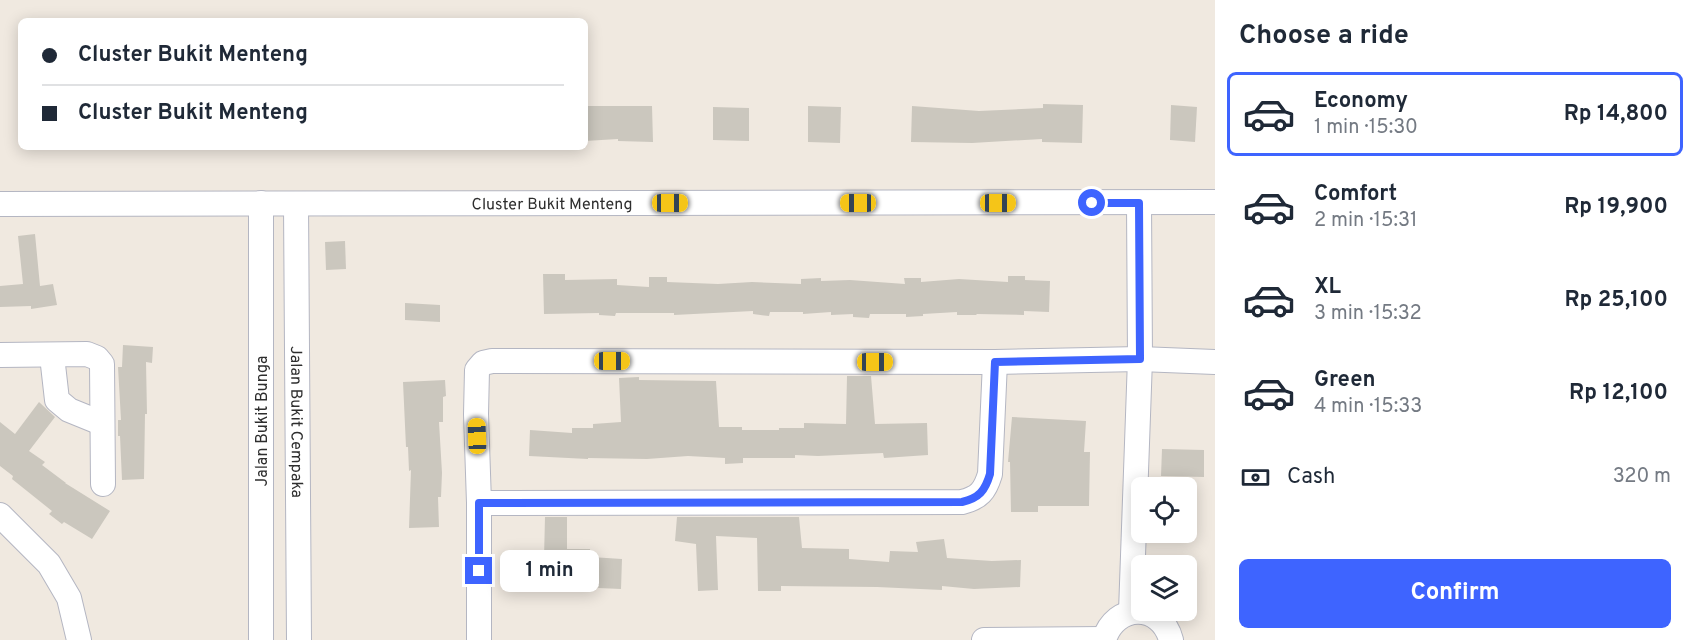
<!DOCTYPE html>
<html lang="en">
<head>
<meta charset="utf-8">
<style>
	body { margin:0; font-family:Overpass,sans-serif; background:#f2f2f3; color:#1f2937; height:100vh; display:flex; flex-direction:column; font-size:22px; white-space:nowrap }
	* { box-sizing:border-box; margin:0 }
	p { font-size:20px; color:#747a83 }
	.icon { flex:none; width:33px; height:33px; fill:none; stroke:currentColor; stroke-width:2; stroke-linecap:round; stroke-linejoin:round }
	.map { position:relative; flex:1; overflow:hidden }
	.drawer { display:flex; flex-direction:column; background:#fff; width:480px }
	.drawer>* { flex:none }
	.guide { position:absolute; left:18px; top:18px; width:570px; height:132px; border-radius:9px; box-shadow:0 3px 15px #0003; display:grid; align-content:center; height:132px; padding:0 24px; background:#fff }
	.buttons { position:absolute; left:1131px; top:477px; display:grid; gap:12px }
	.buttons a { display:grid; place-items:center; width:66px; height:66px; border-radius:9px; background:#fff; box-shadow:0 3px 15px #0003; font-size:30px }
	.end { position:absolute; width:27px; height:27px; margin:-14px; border:8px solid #3e64ff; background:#fff; box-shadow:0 0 0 3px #fff }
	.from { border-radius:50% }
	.bubble { position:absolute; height:42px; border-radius:9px; background:#fff; box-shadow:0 3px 15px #0003; font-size:20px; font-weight:700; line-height:42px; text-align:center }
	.car { position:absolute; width:18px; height:36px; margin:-18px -9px; border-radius:8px; box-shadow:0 0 4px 2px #0007; background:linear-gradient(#f5c518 24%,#345 0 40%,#f5c518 0 76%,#345 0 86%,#f5c518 0) }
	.guide b { display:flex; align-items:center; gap:21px; height:57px; font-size:22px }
	.guide b+b { border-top:2px solid #e0e1e3 }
	.guide i { width:15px; height:15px; background:#1f2937 }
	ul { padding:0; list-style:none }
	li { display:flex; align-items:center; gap:18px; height:84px; margin:0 12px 9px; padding:0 12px; border:3px solid transparent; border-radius:9px }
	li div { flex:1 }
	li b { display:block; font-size:22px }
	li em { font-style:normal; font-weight:700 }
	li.on { border-color:#3e64ff }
	li>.icon { width:54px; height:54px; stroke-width:1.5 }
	h2 { padding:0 24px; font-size:27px; line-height:72px }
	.pay { display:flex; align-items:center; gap:15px; height:66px; padding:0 24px; font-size:22px }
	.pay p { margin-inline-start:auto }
	.cta { display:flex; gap:12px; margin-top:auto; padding:12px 24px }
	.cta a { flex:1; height:69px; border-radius:9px; background:#3e64ff; color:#fff; font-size:24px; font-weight:700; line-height:69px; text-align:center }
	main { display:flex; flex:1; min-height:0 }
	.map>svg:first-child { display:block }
	.building { fill:#cbc7be }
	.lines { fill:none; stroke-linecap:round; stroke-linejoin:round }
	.street-casing { stroke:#b4b6c2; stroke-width:26 }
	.street { stroke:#fff; stroke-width:24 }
	.route { stroke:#3e64ff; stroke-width:8 }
	.labels { text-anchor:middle; stroke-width:6; stroke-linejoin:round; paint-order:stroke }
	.street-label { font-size:16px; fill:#2e2e2e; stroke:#fff }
</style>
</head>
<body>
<main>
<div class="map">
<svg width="1215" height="640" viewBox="0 0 1215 640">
	<rect width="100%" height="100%" fill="#f0e9e0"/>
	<g class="building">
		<polygon points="1043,104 1083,105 1082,143 1042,142 1042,139 972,143 911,142 912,106 979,111 1043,108"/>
		<polygon points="1171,105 1197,107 1195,142 1170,140"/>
		<polygon points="585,106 652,106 653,142 618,141 618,139 585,141"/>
		<polygon points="808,106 841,107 840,143 808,142"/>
		<polygon points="713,107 749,108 749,141 713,140"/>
		<polygon points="35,234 40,286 53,284 57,305 31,309 31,306 0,307 0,286 23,284 18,236"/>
		<polygon points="345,241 346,269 326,270 325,242"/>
		<polygon points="543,274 565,274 565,280 617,279 617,285 649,287 649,277 667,277 667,282 718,284 752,282 801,284 801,279 821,278 821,281 850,280 905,284 904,278 921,278 921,282 959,279 1008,282 1008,276 1025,276 1025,280 1050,281 1049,312 1024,311 1024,315 977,314 976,315 957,315 957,312 923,314 923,316 906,317 906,314 870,314 869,318 853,317 853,314 831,315 831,312 803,314 803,312 770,312 769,316 753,314 753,311 674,315 674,313 616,313 615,316 599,315 599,313 544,314"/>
		<polygon points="405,303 440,305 440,322 405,320"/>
		<polygon points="123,345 153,347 152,363 146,362 147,414 145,414 144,479 122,480 120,436 118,436 118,420 121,420 118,367 122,367"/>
		<polygon points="847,376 871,376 875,424 927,423 928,455 884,458 883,453 818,456 795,455 795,458 743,458 743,463 725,464 725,458 688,456 647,459 588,458 588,459 529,456 530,430 572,433 572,428 593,428 593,424 621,422 619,378 639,377 639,380 716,381 719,427 742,427 742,430 779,430 779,428 804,428 804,423 846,424"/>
		<polygon points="445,380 446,396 443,397 443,422 439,422 442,473 441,497 438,497 439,527 409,528 411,470 409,471 408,447 406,447 403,382"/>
		<polygon points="39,402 55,417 29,451 45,462 42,465 66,483 65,483 110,511 92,539 64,522 62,524 49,514 52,511 12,479 13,476 0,466 0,422 15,434"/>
		<polygon points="1012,417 1086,421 1084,452 1090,452 1089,506 1038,506 1038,512 1011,512 1010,462 1008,462"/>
		<polygon points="1162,449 1204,450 1204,477 1161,476"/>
		<polygon points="545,517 567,517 567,549 590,549 591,557 622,559 621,589 598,588 599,585 556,585 555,590 531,589 532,557 544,558"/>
		<polygon points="677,517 799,517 802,548 849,549 849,559 889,562 890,551 918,552 916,542 944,539 947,558 992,561 1021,560 1020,587 974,589 942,586 942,590 877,587 781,586 781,591 758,591 757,538 716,536 718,590 698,591 696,544 675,541"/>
	</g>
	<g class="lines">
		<g class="street-casing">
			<g id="street">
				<polyline points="261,203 261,640"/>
				<path id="s1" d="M0,204L1215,202"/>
				<path id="s2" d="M296,204L299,640"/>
				<polyline points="0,355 87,354 97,358 102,364 103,484"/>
				<polyline points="52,356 57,400 69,410 101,423"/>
				<path d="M479,503L962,502C979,498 985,491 990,474L995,362"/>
				<polyline points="0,515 49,564 69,598 79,640"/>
				<polyline points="1131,612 1140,359 1139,203"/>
				<polyline points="479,640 479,503 476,414 477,370 483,363 492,361 995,362 1140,359 1215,362"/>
				<polyline points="984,640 1104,639"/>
				<path d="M1104,640C1115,603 1161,602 1171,640"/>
			</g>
		</g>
		<use href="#street" class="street"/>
	</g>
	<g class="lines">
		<path class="route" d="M479,571V503L962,502C979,498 985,491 990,474L995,362L1140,359L1139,203H1092"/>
	</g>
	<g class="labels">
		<g class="street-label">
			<text dy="6" stroke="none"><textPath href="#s1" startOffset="552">Cluster Bukit Menteng</textPath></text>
			<text transform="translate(261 421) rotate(-90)" y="6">Jalan Bukit Bunga</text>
			<text dy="6" stroke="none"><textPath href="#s2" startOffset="218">Jalan Bukit Cempaka</textPath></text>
		</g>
	</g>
</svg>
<div class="buttons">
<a><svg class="icon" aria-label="locate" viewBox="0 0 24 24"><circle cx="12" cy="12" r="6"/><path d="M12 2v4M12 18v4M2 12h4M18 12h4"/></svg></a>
<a><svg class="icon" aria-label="layers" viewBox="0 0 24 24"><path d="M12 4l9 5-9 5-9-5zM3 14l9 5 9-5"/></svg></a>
</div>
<i class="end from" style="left:1092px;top:203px"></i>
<i class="end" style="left:479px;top:571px"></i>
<div class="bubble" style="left:500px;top:550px;width:99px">1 min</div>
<i class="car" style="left:670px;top:203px;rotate:90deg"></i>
<i class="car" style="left:858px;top:203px;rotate:270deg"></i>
<i class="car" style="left:998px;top:203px;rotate:90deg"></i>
<i class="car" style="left:612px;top:361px;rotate:90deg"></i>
<i class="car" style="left:875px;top:362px;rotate:90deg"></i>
<i class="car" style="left:477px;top:436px;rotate:358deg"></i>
<div class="guide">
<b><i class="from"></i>Cluster Bukit Menteng</b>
<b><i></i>Cluster Bukit Menteng</b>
</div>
</div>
<section class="drawer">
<h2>Choose a ride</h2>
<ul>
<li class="on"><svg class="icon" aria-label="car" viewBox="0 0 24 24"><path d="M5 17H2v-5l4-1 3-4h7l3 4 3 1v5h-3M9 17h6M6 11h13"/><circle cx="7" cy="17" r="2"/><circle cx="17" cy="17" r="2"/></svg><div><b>Economy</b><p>1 min · 15:30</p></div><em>Rp 14,800</em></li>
<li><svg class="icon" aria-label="car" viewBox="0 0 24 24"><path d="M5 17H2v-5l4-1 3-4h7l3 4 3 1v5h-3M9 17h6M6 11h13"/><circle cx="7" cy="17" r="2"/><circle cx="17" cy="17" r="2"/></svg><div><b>Comfort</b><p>2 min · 15:31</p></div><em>Rp 19,900</em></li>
<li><svg class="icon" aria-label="car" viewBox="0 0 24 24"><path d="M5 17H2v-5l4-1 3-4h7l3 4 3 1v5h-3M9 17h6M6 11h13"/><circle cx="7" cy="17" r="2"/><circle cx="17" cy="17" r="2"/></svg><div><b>XL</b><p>3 min · 15:32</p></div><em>Rp 25,100</em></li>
<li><svg class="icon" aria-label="car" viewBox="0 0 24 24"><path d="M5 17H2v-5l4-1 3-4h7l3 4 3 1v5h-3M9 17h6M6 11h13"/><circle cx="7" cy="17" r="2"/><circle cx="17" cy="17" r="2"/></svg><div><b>Green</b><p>4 min · 15:33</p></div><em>Rp 12,100</em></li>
</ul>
<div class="pay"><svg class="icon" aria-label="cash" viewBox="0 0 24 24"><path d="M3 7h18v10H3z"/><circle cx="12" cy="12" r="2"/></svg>Cash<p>320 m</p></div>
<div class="cta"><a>Confirm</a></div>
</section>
</main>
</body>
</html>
